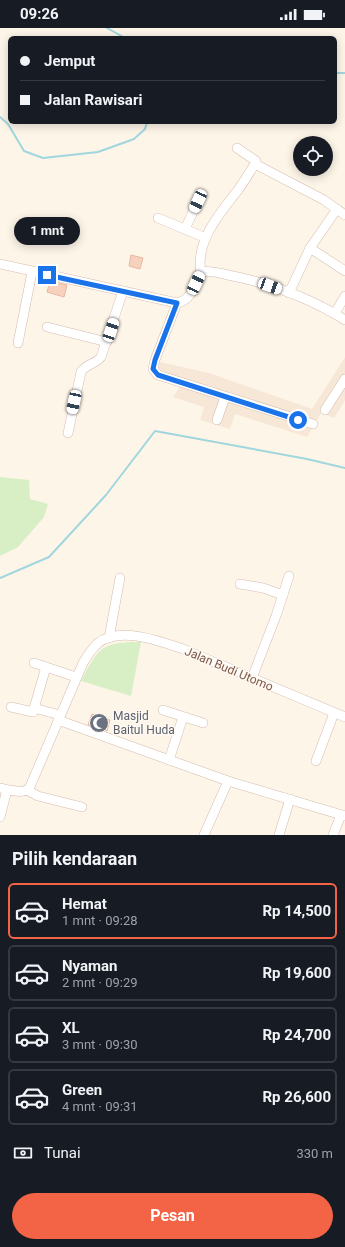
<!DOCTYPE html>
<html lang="id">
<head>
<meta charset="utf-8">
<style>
	body { margin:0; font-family:Roboto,sans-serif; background:#242831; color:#f1f3f6; height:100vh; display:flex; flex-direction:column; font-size:15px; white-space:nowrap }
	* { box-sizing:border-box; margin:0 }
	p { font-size:13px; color:#9ea1a6 }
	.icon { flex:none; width:22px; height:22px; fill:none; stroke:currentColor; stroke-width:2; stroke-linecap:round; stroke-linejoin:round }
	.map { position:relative; height:807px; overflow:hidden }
	.side { display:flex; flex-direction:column; background:#171b24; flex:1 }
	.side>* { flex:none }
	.guide { position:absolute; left:8px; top:8px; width:329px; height:88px; border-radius:6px; box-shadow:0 2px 10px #0003; display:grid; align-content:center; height:88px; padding:0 12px; background:#171b24 }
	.tools { position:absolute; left:293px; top:108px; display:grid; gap:8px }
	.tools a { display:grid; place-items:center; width:40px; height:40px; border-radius:50%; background:#171b24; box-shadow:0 2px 10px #0003; font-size:20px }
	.end { position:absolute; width:18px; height:18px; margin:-9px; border:5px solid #1a73e8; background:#fff; box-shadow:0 0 0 2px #fff }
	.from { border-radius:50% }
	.bubble { position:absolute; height:28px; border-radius:14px; background:#171b24; box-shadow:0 2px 10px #0003; font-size:13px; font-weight:700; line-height:28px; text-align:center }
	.car { position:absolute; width:12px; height:24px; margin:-12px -6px; border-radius:5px; box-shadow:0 0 3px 1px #0007; background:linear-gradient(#fff 24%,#345 0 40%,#fff 0 76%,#345 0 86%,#fff 0) }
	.guide b { display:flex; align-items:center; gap:14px; height:38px; font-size:15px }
	.guide b+b { border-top:1px solid #363941 }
	.guide i { width:10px; height:10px; background:#f1f3f6 }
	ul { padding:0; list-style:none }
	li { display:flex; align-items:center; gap:12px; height:56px; margin:0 8px 6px; padding:0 4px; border:2px solid #363941; border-radius:6px }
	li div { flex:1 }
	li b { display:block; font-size:15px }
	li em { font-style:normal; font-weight:700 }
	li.active { border-color:#f26445 }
	li>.icon { width:36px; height:36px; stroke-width:1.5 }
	h2 { padding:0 12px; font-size:18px; line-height:48px }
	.pay { display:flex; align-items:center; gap:10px; height:44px; padding:0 12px; font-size:15px }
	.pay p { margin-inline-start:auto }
	.action { display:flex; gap:8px; margin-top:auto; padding:8px 12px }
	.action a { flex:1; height:46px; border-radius:24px; background:#f26445; color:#fff; font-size:16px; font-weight:700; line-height:46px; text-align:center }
	.status { display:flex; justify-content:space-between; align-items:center; height:28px; padding:0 20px; background:#171b24; direction:ltr }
	.status svg { height:11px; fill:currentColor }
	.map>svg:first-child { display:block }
	.residential { fill:#f7e7d7 }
	.green { fill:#d8eec5 }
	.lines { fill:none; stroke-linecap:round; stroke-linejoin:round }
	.stream { stroke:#a0d6dd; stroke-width:2 }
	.building { fill:#f6d2be; stroke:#ebb79d }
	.minor-casing { stroke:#d3bcad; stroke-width:10 }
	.minor { stroke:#fff; stroke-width:9 }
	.route { stroke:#1a73e8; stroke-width:5 }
	.labels { text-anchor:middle; stroke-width:3; stroke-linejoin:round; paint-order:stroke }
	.street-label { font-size:12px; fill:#7c5949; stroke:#fff9f2 }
	.worship-label { font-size:12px; fill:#5b616d; stroke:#fff9f2; text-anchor:start }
</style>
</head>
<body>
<div class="status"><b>09:26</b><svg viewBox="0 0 49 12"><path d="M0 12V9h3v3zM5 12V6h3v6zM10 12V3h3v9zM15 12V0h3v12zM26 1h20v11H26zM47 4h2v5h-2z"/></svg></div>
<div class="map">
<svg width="345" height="807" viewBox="0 0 345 807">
	<rect width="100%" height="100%" fill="#fef5e9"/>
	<polygon class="residential" points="345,329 345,372 334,390 321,385 307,409 235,386 230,401 200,392 204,379 173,369 180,358 156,350 160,334 209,345 312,381"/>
	<g class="green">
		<polygon points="0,449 29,452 30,471 48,476 44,489 18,519 0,528"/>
		<path d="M141,614L131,668L81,653C99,619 101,614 141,614Z"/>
	</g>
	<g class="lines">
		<g class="stream">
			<polyline points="107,0 125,10"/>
			<polyline points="335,45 345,45"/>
			<polyline points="0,89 8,96 24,123 43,130 98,124 134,111 145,101 147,94"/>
			<polyline points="0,550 49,529 106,467 155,403 307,431 345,440"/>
		</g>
	</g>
	<g class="building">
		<polygon points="131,227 143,230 140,241 129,238"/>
		<polygon points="50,253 67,257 64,269 47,264"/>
		<polygon points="92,686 110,692 107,703 88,697"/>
	</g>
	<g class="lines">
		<g class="minor-casing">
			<g id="minor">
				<polyline points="237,120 256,133 255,136 324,172 345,187"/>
				<polyline points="158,190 206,210"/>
				<polyline points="185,201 198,173"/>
				<polyline points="310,220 345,243"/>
				<path d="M0,236L177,275C192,272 195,257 201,244C210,242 219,245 228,247C269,255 310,270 345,292"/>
				<path d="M201,244C195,213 221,184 238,162C244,154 249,145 255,136"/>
				<polyline points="289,265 310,220 337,181"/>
				<polyline points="177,275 155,332 153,341 158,347 313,396"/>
				<polyline points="335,285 345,268"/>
				<polyline points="47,299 107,314"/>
				<polyline points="18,315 32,244"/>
				<polyline points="325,382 345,351"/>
				<polyline points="217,392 225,369"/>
				<path d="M68,405L81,344C86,336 96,336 101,329L123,263"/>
				<polyline points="240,556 263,560 283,567"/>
				<polyline points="109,610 120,550"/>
				<polyline points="34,635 76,649"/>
				<polyline points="252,650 276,588 289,548"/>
				<polyline points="11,679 33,684 46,639"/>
				<polyline points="34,680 60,687"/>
				<polyline points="163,682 203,695"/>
				<polyline points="58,692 228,753 345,788"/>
				<polyline points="169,732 183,689"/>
				<polyline points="316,733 334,685"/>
				<path d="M0,760C9,762 21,766 29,761L83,635C87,628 92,621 98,615C120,598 160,613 183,621L345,689"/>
				<polyline points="27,762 38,768 82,779"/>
				<polyline points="0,789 7,762"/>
				<polyline points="204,807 228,753"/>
				<polyline points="279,807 290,771"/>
				<polyline points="333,807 341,787"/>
			</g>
		</g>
		<use href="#minor" class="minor"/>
	</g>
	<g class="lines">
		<polyline class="route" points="47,247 177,275 155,332 153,341 158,347 298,392"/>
	</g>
	<defs>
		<g id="mosque-disc" transform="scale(1)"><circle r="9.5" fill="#6b7280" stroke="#fff9f2"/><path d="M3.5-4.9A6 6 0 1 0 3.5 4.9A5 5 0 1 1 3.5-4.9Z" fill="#fff"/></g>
	</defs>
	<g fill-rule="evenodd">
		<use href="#mosque-disc" x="99" y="695"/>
	</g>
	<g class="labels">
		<g class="street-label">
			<text transform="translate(229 641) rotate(23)" y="4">Jalan Budi Utomo</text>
		</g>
		<g class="worship-label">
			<text x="113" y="692">Masjid<tspan x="113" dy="14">Baitul Huda</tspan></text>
		</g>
	</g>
</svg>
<div class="tools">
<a><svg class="icon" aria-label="locate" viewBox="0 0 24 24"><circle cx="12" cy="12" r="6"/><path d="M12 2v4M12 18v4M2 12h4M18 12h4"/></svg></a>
</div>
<i class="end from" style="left:298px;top:392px"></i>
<i class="end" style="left:47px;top:247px"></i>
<div class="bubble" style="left:14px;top:189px;width:66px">1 mnt</div>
<i class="car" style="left:198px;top:173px;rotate:205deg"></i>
<i class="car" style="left:196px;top:255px;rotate:25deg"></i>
<i class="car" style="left:270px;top:258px;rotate:110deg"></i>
<i class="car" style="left:111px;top:302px;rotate:18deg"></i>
<i class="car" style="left:74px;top:374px;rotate:192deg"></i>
<div class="guide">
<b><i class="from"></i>Jemput</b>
<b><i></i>Jalan Rawisari</b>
</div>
</div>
<section class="side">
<h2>Pilih kendaraan</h2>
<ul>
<li class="active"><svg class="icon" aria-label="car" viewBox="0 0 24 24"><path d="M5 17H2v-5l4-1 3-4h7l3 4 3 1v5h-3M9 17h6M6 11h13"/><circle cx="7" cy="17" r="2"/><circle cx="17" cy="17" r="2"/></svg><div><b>Hemat</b><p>1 mnt · 09:28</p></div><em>Rp 14,500</em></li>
<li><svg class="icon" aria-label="car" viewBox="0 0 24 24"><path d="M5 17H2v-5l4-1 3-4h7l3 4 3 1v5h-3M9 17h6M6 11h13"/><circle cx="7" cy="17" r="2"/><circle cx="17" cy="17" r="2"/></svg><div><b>Nyaman</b><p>2 mnt · 09:29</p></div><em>Rp 19,600</em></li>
<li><svg class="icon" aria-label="car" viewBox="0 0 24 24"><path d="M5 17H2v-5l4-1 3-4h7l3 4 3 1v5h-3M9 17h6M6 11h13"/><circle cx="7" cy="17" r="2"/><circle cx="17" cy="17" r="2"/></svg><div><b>XL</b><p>3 mnt · 09:30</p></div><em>Rp 24,700</em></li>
<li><svg class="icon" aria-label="car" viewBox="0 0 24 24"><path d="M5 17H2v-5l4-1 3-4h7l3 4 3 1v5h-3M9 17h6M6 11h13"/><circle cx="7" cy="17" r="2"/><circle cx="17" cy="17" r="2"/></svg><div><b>Green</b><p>4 mnt · 09:31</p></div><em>Rp 26,600</em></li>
</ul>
<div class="pay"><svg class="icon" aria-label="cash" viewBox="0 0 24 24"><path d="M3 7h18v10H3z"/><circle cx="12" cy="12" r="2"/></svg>Tunai<p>330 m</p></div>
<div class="action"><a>Pesan</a></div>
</section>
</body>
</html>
